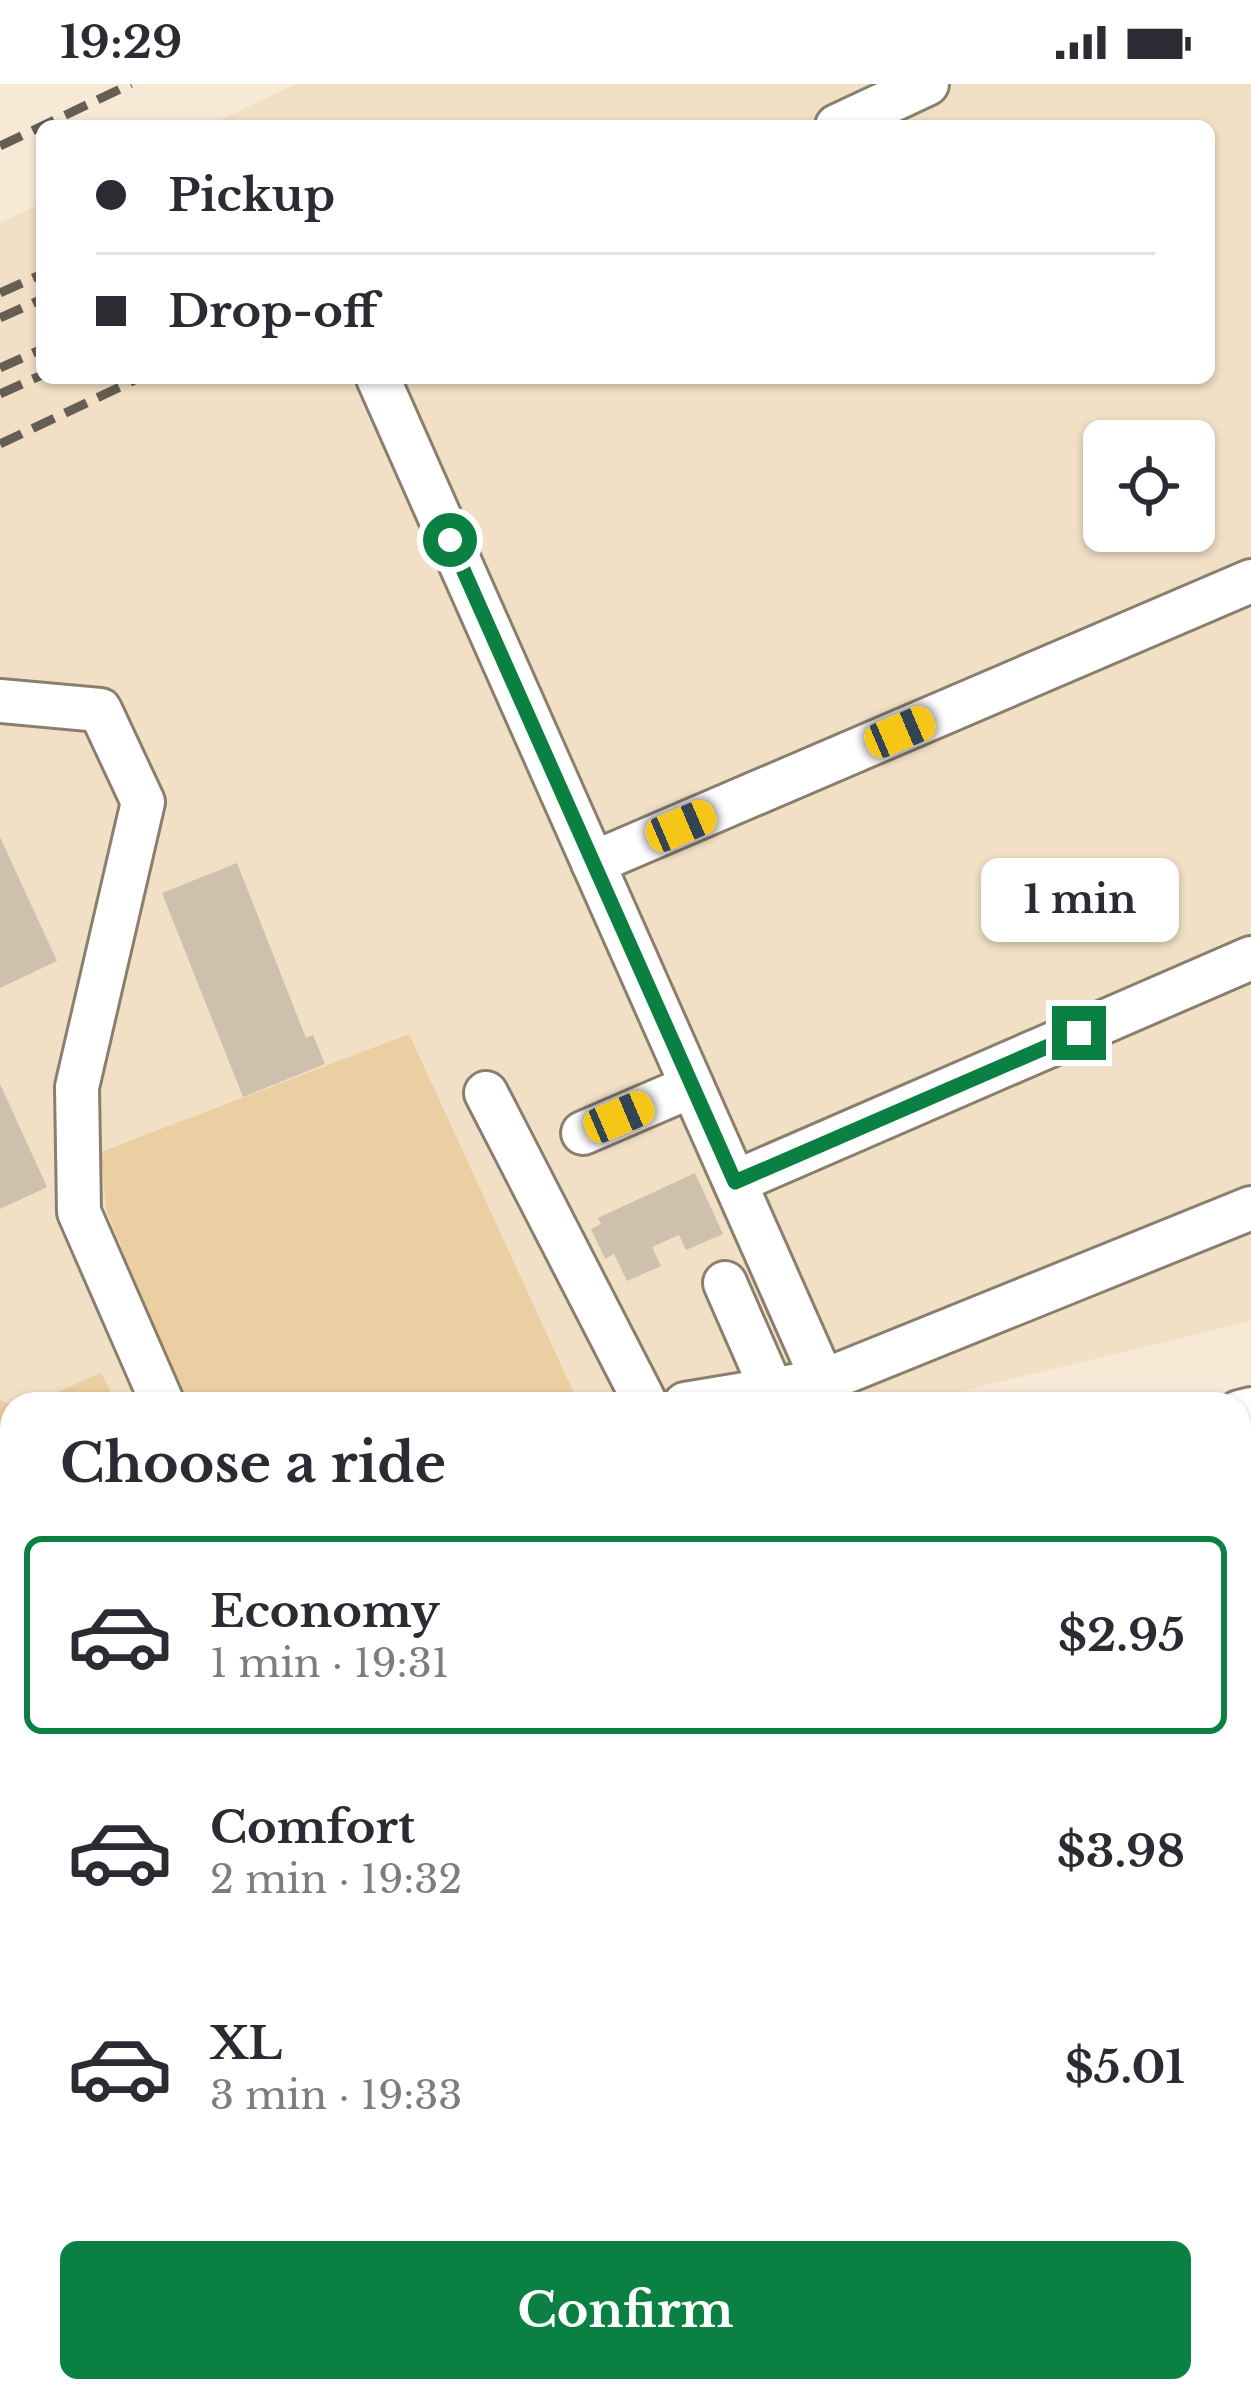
<!DOCTYPE html>
<html lang="en">
<head>
<meta charset="utf-8">
<style>
	body { margin:0; font-family:"Libre Baskerville",serif; background:#f7f7f7; color:#2b2b33; height:100vh; display:flex; flex-direction:column; font-size:45px; white-space:nowrap }
	* { box-sizing:border-box; margin:0 }
	p { font-size:39px; color:#7c7c81 }
	.icon { flex:none; width:66px; height:66px; fill:none; stroke:currentColor; stroke-width:2; stroke-linecap:round; stroke-linejoin:round }
	.map { position:relative; flex:1; overflow:hidden }
	.sheet { position:absolute; left:0px; top:1308px; width:1251px; height:1011px; display:flex; flex-direction:column; background:#fff; border-radius:36px 36px 0 0; box-shadow:0 3px 9px #0004 }
	.sheet>* { flex:none }
	.guide { position:absolute; left:36px; top:36px; width:1179px; height:264px; border-radius:18px; box-shadow:0 3px 9px #0004; display:grid; align-content:center; height:264px; padding:0 60px; background:#fff }
	.fabs { position:absolute; left:1083px; top:336px; display:grid; gap:24px }
	.fabs a { display:grid; place-items:center; width:132px; height:132px; border-radius:18px; background:#fff; box-shadow:0 3px 9px #0004; font-size:60px }
	.end { position:absolute; width:54px; height:54px; margin:-27px; border:15px solid #0b8043; background:#fff; box-shadow:0 0 0 6px #fff }
	.from { border-radius:50% }
	.bubble { position:absolute; height:84px; border-radius:18px; background:#fff; box-shadow:0 3px 9px #0004; font-size:39px; font-weight:700; line-height:84px; text-align:center }
	.car { position:absolute; width:36px; height:72px; margin:-36px -18px; border-radius:15px; box-shadow:0 0 9px 3px #0007; background:linear-gradient(#f5c518 24%,#345 0 40%,#f5c518 0 76%,#345 0 86%,#f5c518 0) }
	.guide b { display:flex; align-items:center; gap:42px; height:114px; font-size:45px }
	.guide b+b { border-top:3px solid #e1e1e2 }
	.guide i { width:30px; height:30px; background:#2b2b33 }
	ul { padding:0; list-style:none }
	li { display:flex; align-items:center; gap:36px; height:198px; margin:0 24px 18px; padding:0 36px; border:6px solid transparent; border-radius:18px }
	li div { flex:1 }
	li b { display:block; font-size:45px }
	li em { font-style:normal; font-weight:700 }
	li.on { border-color:#0b8043 }
	li>.icon { width:108px; height:108px; stroke-width:1.5 }
	h2 { padding:0 60px; font-size:54px; line-height:144px }
	.primary-button { display:flex; gap:24px; margin-top:auto; padding:24px 60px }
	.primary-button a { flex:1; height:138px; border-radius:18px; background:#0b8043; color:#fff; font-size:48px; font-weight:700; line-height:138px; text-align:center }
	.status { display:flex; justify-content:space-between; align-items:center; height:84px; padding:0 60px; background:#fff; direction:ltr }
	.status svg { height:33px; fill:currentColor }
	.map>svg:first-child { display:block }
	.built { fill:#f1e0c6; fill-rule:evenodd }
	.green { fill:#ebcea1 }
	.building { fill:#cdc1ae }
	.lines { fill:none; stroke-linecap:round; stroke-linejoin:round }
	.minor-casing { stroke:#8a7f6e; stroke-width:48 }
	.highway-casing { stroke:#fff; stroke-width:69 }
	.path { stroke:#958c7f; stroke-width:6; stroke-dasharray:6 9; stroke-linecap:butt }
	.minor { stroke:#fff; stroke-width:42 }
	.highway { stroke:#e1c6f9; stroke-width:63 }
	.rail { stroke:#655e53; stroke-width:9; stroke-dasharray:24 12; stroke-linecap:butt }
	.route { stroke:#0b8043; stroke-width:15 }
</style>
</head>
<body>
<div class="status"><b>19:29</b><svg viewBox="0 0 49 12"><path d="M0 12V9h3v3zM5 12V6h3v6zM10 12V3h3v9zM15 12V0h3v12zM26 1h20v11H26zM47 4h2v5h-2z"/></svg></div>
<div class="map">
<svg width="1251" height="2318" viewBox="0 0 1251 2318">
	<rect width="100%" height="100%" fill="#f6ead7"/>
	<g class="built">
		<path d="M296,0H1251V1237L909,1320H12V1487H0V139L42,119V294H1209V42H207ZM1104,357H1194V447H1104Z"/>
		<polygon points="1239,2141 1251,2141 1251,2318 0,2318 0,2217 12,2215 12,2307 1239,2307"/>
	</g>
	<g class="green">
		<polygon points="409,950 579,1320 185,1320 106,1125 101,1068"/>
		<polygon points="101,1289 117,1320 30,1320"/>
		<polygon points="0,1316 12,1321 12,1445 0,1445"/>
	</g>
	<g class="building">
		<polygon points="0,753 57,877 0,904"/>
		<polygon points="237,779 306,954 313,951 325,980 243,1013 162,809"/>
		<polygon points="0,1000 47,1103 0,1125"/>
		<polygon points="695,1089 723,1150 686,1166 679,1151 652,1163 661,1182 627,1197 614,1170 605,1175 591,1145 601,1140 598,1134"/>
		<polygon points="58,2307 122,2307 127,2318 35,2318"/>
		<polygon points="882,2307 927,2307 903,2318 887,2318"/>
		<polygon points="984,2307 1032,2307 1037,2318 989,2318"/>
		<polygon points="1083,2307 1123,2307 1128,2318 1088,2318"/>
		<polygon points="1163,2307 1241,2307 1246,2318 1168,2318"/>
	</g>
	<g class="lines">
		<g class="minor-casing">
			<g id="minor">
				<polyline points="837,42 927,0"/>
				<polyline points="378,294 823,1297 827,1320"/>
				<polyline points="0,617 100,626 143,718 77,1003 79,1128 163,1320"/>
				<polyline points="593,779 1251,497"/>
				<polyline points="486,1009 646,1320"/>
				<polyline points="583,1049 692,1002"/>
				<polyline points="735,1098 1251,874"/>
				<polyline points="725,1199 771,1304"/>
				<polyline points="685,1320 823,1297 1251,1124"/>
				<polyline points="1239,1328 1251,1325"/>
				<polyline points="0,1462 12,1462"/>
				<polyline points="0,1636 12,1633"/>
				<polyline points="1239,2116 1251,2116"/>
				<polyline points="0,2197 12,2195"/>
				<polyline points="1239,2253 1251,2278"/>
				<polyline points="0,2284 12,2279"/>
				<polyline points="159,2307 164,2318"/>
				<polyline points="241,2307 246,2318"/>
				<polyline points="587,2307 592,2318"/>
				<polyline points="692,2307 696,2318"/>
				<polyline points="1053,2307 1058,2318"/>
				<polyline points="1143,2307 1148,2318"/>
				<polyline points="952,2318 953,2307"/>
			</g>
		</g>
		<g class="highway-casing">
			<g id="highway">
				<polyline points="1239,1608 1251,1605"/>
				<polyline points="1239,1736 1251,1733"/>
				<polyline points="0,1901 12,1899"/>
				<polyline points="0,2025 12,2022"/>
			</g>
		</g>
		<polyline class="path" points="0,2137 12,2135"/>
		<use href="#minor" class="minor"/>
		<use href="#highway" class="highway"/>
		<g class="rail">
			<polyline points="0,62 131,0"/>
			<polyline points="0,209 42,190"/>
			<polyline points="0,234 42,215"/>
			<polyline points="0,284 42,265"/>
			<polyline points="0,310 42,291"/>
			<polyline points="0,360 139,294"/>
			<polyline points="0,1616 12,1616"/>
		</g>
	</g>
	<g class="lines">
		<polyline class="route" points="450,456 735,1098 1079,949"/>
	</g>
</svg>
<div class="fabs">
<a><svg class="icon" aria-label="locate" viewBox="0 0 24 24"><circle cx="12" cy="12" r="6"/><path d="M12 2v4M12 18v4M2 12h4M18 12h4"/></svg></a>
</div>
<i class="end from" style="left:450px;top:456px"></i>
<i class="end" style="left:1079px;top:949px"></i>
<div class="bubble" style="left:981px;top:774px;width:198px">1 min</div>
<i class="car" style="left:900px;top:648px;rotate:67deg"></i>
<i class="car" style="left:681px;top:742px;rotate:67deg"></i>
<i class="car" style="left:619px;top:1033px;rotate:67deg"></i>
<div class="guide">
<b><i class="from"></i>Pickup</b>
<b><i></i>Drop-off</b>
</div>
<section class="sheet">
<h2>Choose a ride</h2>
<ul>
<li class="on"><svg class="icon" aria-label="car" viewBox="0 0 24 24"><path d="M5 17H2v-5l4-1 3-4h7l3 4 3 1v5h-3M9 17h6M6 11h13"/><circle cx="7" cy="17" r="2"/><circle cx="17" cy="17" r="2"/></svg><div><b>Economy</b><p>1 min · 19:31</p></div><em>$2.95</em></li>
<li><svg class="icon" aria-label="car" viewBox="0 0 24 24"><path d="M5 17H2v-5l4-1 3-4h7l3 4 3 1v5h-3M9 17h6M6 11h13"/><circle cx="7" cy="17" r="2"/><circle cx="17" cy="17" r="2"/></svg><div><b>Comfort</b><p>2 min · 19:32</p></div><em>$3.98</em></li>
<li><svg class="icon" aria-label="car" viewBox="0 0 24 24"><path d="M5 17H2v-5l4-1 3-4h7l3 4 3 1v5h-3M9 17h6M6 11h13"/><circle cx="7" cy="17" r="2"/><circle cx="17" cy="17" r="2"/></svg><div><b>XL</b><p>3 min · 19:33</p></div><em>$5.01</em></li>
</ul>
<div class="primary-button"><a>Confirm</a></div>
</section>
</div>
</body>
</html>
